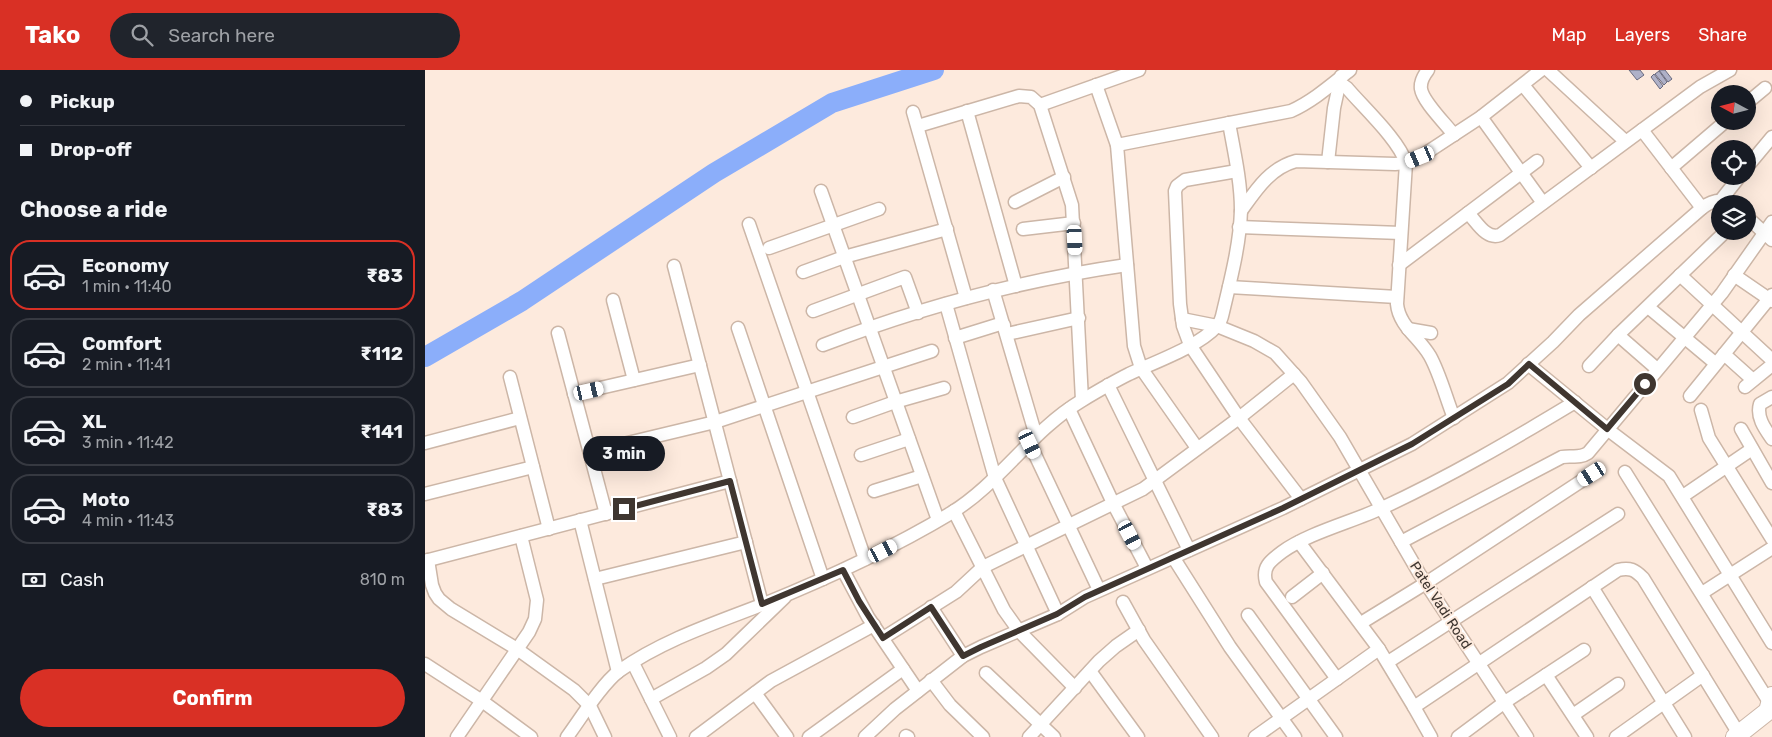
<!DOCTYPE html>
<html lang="en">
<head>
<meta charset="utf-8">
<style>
	body { margin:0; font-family:Rubik,sans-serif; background:#20242c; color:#f1f3f6; height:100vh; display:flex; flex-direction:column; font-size:19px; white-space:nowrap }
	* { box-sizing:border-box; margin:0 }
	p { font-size:16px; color:#9ea1a6 }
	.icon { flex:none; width:28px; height:28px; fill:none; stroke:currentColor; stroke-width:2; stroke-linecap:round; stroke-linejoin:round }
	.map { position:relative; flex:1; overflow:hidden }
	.sheet { display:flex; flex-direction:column; background:#171b24; width:425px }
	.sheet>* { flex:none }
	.top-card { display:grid; align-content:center; height:110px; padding:0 20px; background:#171b24 }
	.needle { width:32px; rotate:277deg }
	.controls { position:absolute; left:1286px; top:15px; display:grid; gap:10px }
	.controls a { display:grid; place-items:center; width:45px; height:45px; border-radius:50%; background:#171b24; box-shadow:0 5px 20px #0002; font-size:25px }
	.end { position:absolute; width:22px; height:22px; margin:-11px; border:6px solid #3f3630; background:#fff; box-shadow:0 0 0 2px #fff }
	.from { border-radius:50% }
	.bubble { position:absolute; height:35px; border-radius:18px; background:#171b24; box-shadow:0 5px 20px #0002; font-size:16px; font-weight:700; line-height:35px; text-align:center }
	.car { position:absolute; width:15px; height:30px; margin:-15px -8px; border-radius:6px; box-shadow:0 0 4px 1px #0007; background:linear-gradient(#fff 24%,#345 0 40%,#fff 0 76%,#345 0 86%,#fff 0) }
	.top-card b { display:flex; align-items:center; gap:18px; height:48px; font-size:19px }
	.top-card b+b { border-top:1px solid #363941 }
	.top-card i { width:12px; height:12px; background:#f1f3f6 }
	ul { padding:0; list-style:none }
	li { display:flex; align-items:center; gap:15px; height:70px; margin:0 10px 8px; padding:0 10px; border:2px solid #363941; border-radius:20px }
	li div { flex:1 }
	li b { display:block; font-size:19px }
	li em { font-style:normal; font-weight:700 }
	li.active { border-color:#d93025 }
	li>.icon { width:45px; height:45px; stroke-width:1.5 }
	h2 { padding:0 20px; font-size:22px; line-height:60px }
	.pay { display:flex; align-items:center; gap:12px; height:55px; padding:0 20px; font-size:19px }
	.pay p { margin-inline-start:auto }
	.action { display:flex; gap:10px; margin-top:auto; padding:10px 20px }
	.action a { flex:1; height:58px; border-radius:30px; background:#d93025; color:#fff; font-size:20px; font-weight:700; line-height:58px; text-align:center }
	header { display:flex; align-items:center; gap:30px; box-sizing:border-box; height:70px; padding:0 25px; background:#d93025; color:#fff }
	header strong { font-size:24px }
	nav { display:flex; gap:28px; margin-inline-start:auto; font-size:18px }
	.search { width:350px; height:45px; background:#20242c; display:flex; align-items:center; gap:12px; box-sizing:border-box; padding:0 18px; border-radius:28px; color:#9ea1a6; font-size:19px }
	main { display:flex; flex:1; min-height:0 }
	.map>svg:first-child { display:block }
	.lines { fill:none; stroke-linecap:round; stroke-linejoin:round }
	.river { stroke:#8baefa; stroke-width:20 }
	.building { fill:#afb1c8; stroke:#696a7f }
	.street-casing { stroke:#ccb6a7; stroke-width:15 }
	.secondary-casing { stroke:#ccb6a7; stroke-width:20 }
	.street { stroke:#fff; stroke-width:12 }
	.secondary { stroke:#fff; stroke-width:18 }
	.route { stroke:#3f3630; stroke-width:6 }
	.labels { text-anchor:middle; stroke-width:4; stroke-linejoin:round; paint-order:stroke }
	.street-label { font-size:14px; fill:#3f3630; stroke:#fdeadd }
</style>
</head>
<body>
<header>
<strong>Tako</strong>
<div class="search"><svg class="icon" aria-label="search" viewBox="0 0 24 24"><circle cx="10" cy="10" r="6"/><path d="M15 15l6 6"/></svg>Search here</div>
<nav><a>Map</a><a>Layers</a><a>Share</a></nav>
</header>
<main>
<section class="sheet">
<div class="top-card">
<b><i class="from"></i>Pickup</b>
<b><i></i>Drop-off</b>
</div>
<h2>Choose a ride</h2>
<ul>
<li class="active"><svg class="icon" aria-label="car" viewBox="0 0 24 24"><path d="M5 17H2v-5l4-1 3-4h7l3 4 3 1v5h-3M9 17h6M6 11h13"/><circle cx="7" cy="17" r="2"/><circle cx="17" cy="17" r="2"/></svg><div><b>Economy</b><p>1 min · 11:40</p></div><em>₹83</em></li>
<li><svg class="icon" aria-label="car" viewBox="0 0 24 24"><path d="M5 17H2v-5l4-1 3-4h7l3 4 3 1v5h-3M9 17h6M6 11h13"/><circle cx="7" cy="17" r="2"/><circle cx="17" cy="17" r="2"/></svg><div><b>Comfort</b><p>2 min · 11:41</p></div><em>₹112</em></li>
<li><svg class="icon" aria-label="car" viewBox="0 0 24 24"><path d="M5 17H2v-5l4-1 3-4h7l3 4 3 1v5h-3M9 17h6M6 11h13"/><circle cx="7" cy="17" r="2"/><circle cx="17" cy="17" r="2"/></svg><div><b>XL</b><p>3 min · 11:42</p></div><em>₹141</em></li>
<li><svg class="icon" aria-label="car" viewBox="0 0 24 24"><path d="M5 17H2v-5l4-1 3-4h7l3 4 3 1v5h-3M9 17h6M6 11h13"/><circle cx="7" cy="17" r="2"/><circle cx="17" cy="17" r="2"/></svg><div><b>Moto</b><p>4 min · 11:43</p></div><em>₹83</em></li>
</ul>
<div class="pay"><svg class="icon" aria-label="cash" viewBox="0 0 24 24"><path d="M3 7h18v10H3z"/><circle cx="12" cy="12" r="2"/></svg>Cash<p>810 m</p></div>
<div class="action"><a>Confirm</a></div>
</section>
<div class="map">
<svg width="1347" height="667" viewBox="0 0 1347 667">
	<rect width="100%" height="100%" fill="#fdeadd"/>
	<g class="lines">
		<polyline class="river" points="0,287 97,231 289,103 407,33 509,0"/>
	</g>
	<g class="building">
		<polygon points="1204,0 1215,0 1219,5 1212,10"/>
		<polygon points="1234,0 1240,0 1247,9 1243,12"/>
		<polygon points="1234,1 1242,12 1239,15 1230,4"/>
		<polygon points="1229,4 1238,16 1235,19 1226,7"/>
	</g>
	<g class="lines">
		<g class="street-casing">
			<g id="street">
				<path d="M1003,0C999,5 995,12 996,19C998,32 1021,54 1029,65"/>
				<polyline points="1123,0 1200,71"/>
				<path d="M915,13L922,18C939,38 974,70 981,93L972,234C974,256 994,267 1005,286C1015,304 1021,328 1029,348"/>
				<polyline points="671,15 692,75 709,276 716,298 772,378"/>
				<polyline points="1098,15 1166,98"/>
				<polyline points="1322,33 1340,18"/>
				<polyline points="615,35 714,0"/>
				<polyline points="542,41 591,216"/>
				<polyline points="488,42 541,228"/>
				<polyline points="1056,47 1118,133"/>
				<polyline points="493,56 594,26 606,27 615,35 647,135 657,330"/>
				<polyline points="1217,60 1277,138"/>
				<path d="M692,75L866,41C888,31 906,15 925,0"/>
				<polyline points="903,92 909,38 916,6"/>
				<polyline points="1322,97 1347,67"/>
				<polyline points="1246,98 1301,51"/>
				<polyline points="812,101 760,110 752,116 750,121 755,234 758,256 765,275 814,348 876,429"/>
				<polyline points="396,121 513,450"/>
				<polyline points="1296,130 1315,106"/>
				<polyline points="590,132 639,107"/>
				<path d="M816,141C831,120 845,98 871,91L970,94L981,93L995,87L1056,47L1116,0"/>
				<path d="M1043,143C1052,152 1061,170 1075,165L1275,17L1305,0"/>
				<polyline points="1322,147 1347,170"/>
				<polyline points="324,154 440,489"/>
				<polyline points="814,157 976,163"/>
				<polyline points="598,159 649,153"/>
				<polyline points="344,178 454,139"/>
				<polyline points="974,195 1112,91"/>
				<polyline points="249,196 337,534"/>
				<polyline points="378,202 419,187 522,159"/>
				<polyline points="1255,205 1347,290"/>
				<polyline points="1309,205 1347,231"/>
				<polyline points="804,217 972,227"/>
				<polyline points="568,220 611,366"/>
				<polyline points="188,230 209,310"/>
				<polyline points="521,234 570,408 633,544"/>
				<polyline points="1223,237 1290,293"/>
				<polyline points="388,241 480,207 493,243"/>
				<polyline points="757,249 792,256 829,271 850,283 876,312 915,367 994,503 1102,667"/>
				<polyline points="313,258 398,509"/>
				<polyline points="983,259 1006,263"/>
				<polyline points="133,263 181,444"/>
				<polyline points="582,264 654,248"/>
				<polyline points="1193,265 1232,299"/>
				<polyline points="530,268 575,254 579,255"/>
				<path d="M398,275C496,237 598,210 702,195"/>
				<polyline points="1299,284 1328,310"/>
				<polyline points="1103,294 1186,362 1244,406 1347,573"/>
				<polyline points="1164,296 1193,265 1301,161"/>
				<polyline points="85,307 124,459"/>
				<polyline points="683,315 764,480"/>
				<polyline points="1320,317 1347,295"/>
				<polyline points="149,324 275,295"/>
				<polyline points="1265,326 1347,225"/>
				<path d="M1347,327L1335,334C1331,347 1340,359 1347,369"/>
				<polyline points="644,339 688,433 722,498"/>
				<polyline points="1276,340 1284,368 1347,469"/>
				<polyline points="428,347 470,332 519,318"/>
				<polyline points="1316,359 1347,413"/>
				<polyline points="0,373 95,348"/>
				<polyline points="605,374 674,520"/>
				<polyline points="165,382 290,352 507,281"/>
				<polyline points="436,385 484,369"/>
				<polyline points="1200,402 1346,635"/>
				<polyline points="449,421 497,406"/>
				<polyline points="0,424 108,397"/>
				<polyline points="1258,426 1327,379"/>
				<polyline points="529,441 579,540 594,561 650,618"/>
				<polyline points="155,450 193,602"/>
				<polyline points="874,472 954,579 989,637 1006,667"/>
				<path d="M976,472L1137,387C1147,385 1154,389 1163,383L1297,223L1347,152"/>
				<polyline points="748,487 805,577 870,667"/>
				<polyline points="3,490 7,515 10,523 14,529 26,539 92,579 149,620 165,636 180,667"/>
				<polyline points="0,491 305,411"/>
				<polyline points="418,500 443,547 493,621"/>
				<polyline points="170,509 321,472"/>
				<polyline points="1167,517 1260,667"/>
				<polyline points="1277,523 1347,478"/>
				<polyline points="867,527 898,503"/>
				<polyline points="698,532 719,570 787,667"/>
				<polyline points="506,537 538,586"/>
				<polyline points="823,545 911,667"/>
				<polyline points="936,553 1001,513 1167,404"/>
				<polyline points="458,568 531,522 558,497 718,419 814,348 869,304"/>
				<polyline points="963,592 1193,444"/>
				<polyline points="208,593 245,667"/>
				<polyline points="0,594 57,631 106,667"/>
				<polyline points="665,601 713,667"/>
				<polyline points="561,603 629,667"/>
				<polyline points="1121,605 1162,667"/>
				<path d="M912,609L841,512C837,497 845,491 857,482C883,463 927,452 957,438C1024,407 1087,370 1150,332"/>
				<polyline points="506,610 525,635 558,667"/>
				<polyline points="330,623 362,667"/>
				<polyline points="226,629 281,598 301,584 360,527"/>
				<path d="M989,637L1193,500C1205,497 1210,500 1218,508L1314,664"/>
				<polyline points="1148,645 1193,614"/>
				<polyline points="481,666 483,667"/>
				<polyline points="32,667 104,562 110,549 112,530 96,466"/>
				<path d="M142,667C156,648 176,615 194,601C238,570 290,553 339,534C403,508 466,479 526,443C575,413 606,361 656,331C671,322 688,312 704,304C730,292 773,277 792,256C796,252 797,247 798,242C806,208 815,174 816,140C816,111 809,81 804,53"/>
				<polyline points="271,667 346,611 449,555"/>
				<polyline points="384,667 478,599"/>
				<path d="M440,667L470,639L538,586L556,577L633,544L660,527L858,438L987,374L1083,313L1128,272L1154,245L1277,138C1287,130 1296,128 1308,134"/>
				<polyline points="604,667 674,591 691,576 714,560"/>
				<polyline points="830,667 954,579"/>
				<polyline points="1033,667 1080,632 1159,580"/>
				<polyline points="1191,667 1278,605"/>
			</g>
		</g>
		<g class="secondary-casing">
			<polyline id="secondary" points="1310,667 1343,641 1347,626"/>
		</g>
		<use href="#street" class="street"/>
		<use href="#secondary" class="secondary"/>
	</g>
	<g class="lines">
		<polyline class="route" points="199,439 305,411 337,534 418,500 434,531 458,568 506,537 538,586 556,577 632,544 660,527 858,438 987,374 1083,314 1104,294 1182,359 1220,314"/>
	</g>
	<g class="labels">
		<g class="street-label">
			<text transform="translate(1016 535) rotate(57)" y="5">Patel Vadi Road</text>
		</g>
	</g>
</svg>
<div class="controls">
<a><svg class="needle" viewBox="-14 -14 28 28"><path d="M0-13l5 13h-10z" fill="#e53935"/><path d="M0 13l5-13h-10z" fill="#9ea1a6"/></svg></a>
<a><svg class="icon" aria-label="locate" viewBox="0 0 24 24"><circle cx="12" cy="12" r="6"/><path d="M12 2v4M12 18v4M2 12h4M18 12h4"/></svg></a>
<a><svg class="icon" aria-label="layers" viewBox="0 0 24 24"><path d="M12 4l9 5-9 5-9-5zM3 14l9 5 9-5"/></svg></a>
</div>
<i class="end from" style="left:1220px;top:314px"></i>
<i class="end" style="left:199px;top:439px"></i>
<div class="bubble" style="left:158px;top:366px;width:82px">3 min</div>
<i class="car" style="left:995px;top:87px;rotate:247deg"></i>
<i class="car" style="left:650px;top:170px;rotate:177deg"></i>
<i class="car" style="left:164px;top:321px;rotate:77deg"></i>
<i class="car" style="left:605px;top:374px;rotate:155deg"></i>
<i class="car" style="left:1167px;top:404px;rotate:237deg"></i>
<i class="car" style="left:705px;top:465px;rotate:152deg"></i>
<i class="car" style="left:458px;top:481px;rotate:63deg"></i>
</div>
</main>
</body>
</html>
